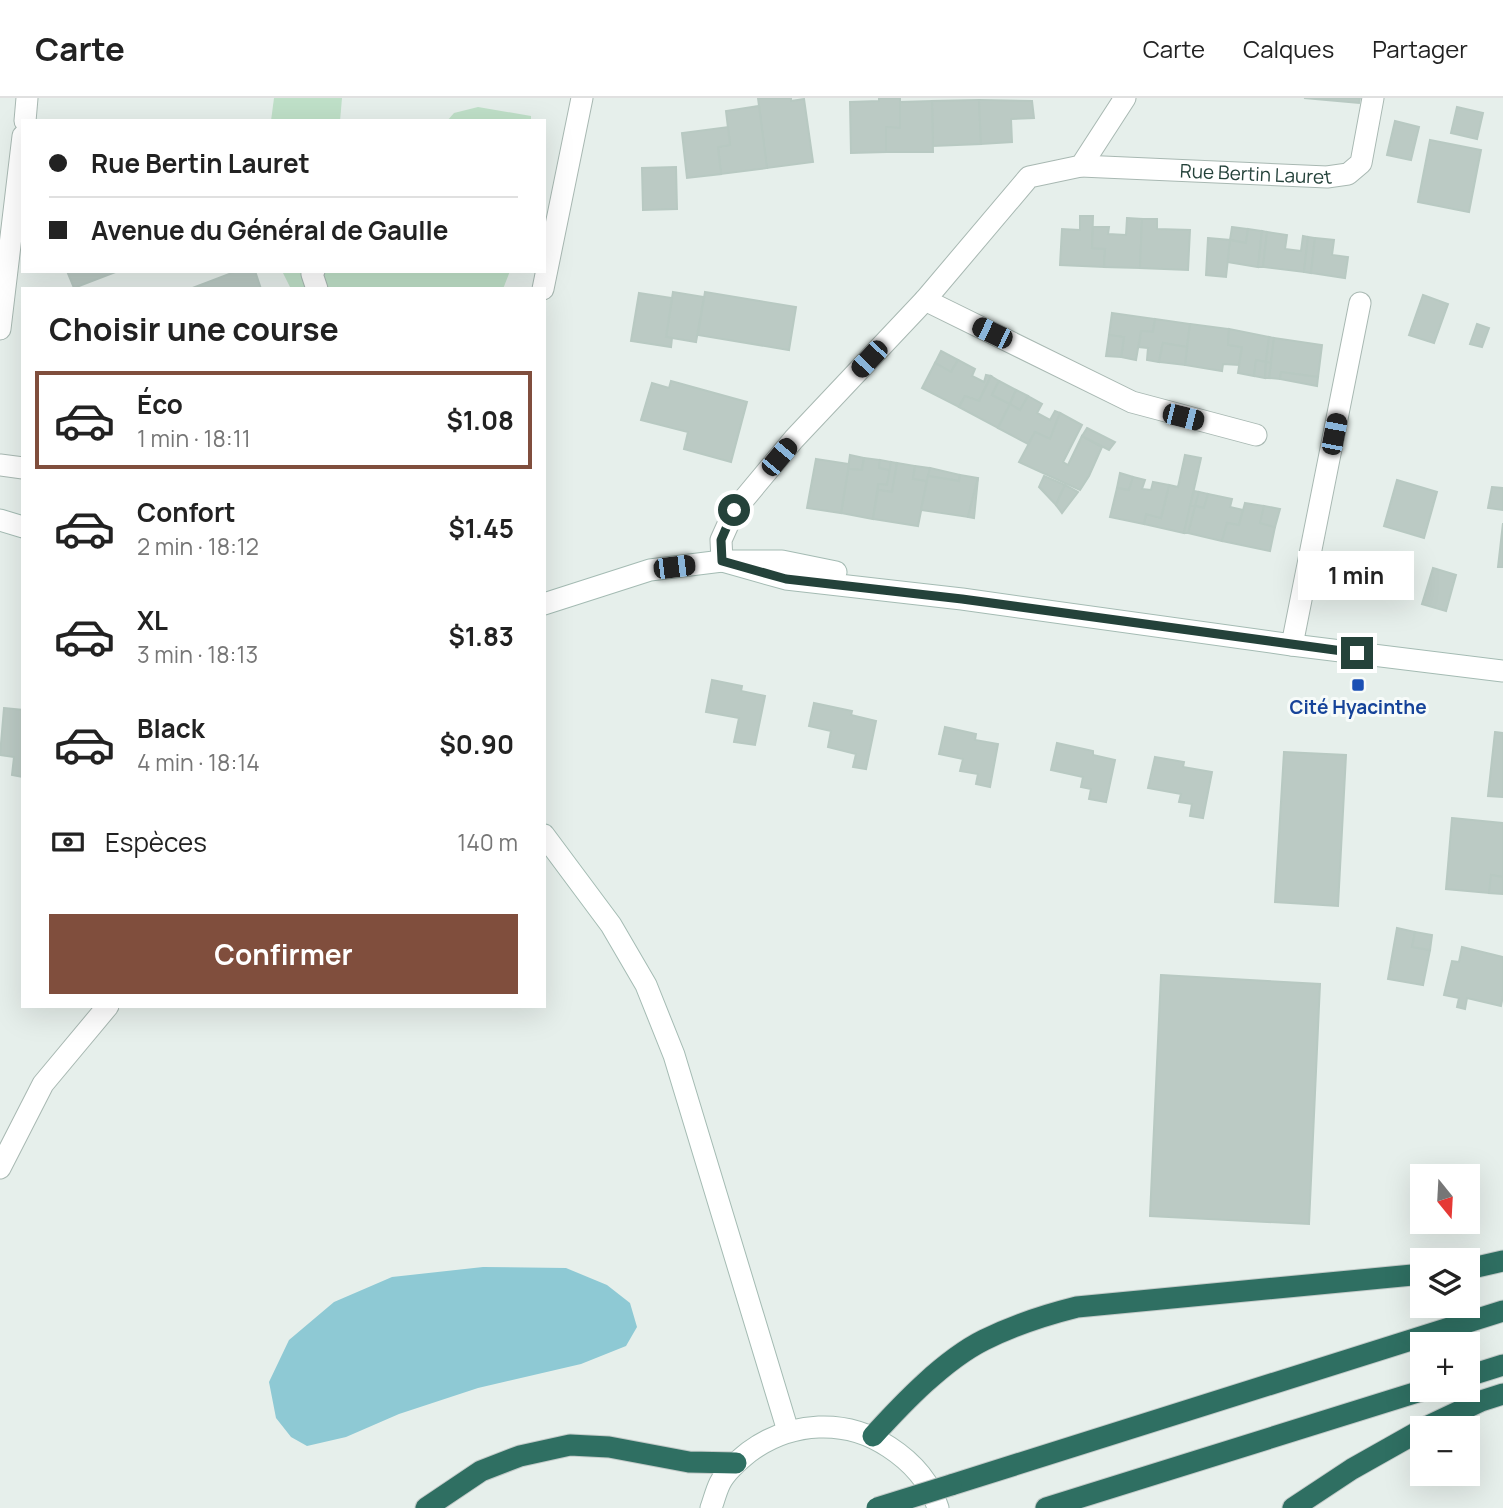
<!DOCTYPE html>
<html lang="fr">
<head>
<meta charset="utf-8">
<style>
	body { margin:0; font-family:Manrope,sans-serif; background:#f2f2f2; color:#222; height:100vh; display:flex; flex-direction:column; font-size:26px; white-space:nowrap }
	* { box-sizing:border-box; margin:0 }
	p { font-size:23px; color:#767676 }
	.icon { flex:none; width:38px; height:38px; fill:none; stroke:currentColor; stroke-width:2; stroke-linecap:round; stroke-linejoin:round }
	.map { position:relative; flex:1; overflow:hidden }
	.drawer { position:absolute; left:21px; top:189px; width:525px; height:721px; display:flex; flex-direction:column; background:#fff; border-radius:0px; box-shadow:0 7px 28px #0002 }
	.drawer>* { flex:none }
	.banner { position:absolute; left:21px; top:21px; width:525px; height:154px; border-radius:0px; box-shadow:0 7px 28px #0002; display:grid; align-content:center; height:154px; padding:0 28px; background:#fff }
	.needle { width:46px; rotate:162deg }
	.tools { position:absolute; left:1410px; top:1066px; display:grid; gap:14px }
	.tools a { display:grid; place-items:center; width:70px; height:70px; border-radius:0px; background:#fff; box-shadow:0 7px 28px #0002; font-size:35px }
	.end { position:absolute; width:32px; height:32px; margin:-16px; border:9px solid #24423a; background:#fff; box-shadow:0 0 0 4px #fff }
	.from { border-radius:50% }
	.bubble { position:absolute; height:49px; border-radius:0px; background:#fff; box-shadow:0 7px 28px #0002; font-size:23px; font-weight:700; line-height:49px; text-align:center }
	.car { position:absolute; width:21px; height:42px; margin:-21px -10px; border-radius:9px; box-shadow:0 0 5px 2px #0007; background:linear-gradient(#222 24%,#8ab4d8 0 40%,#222 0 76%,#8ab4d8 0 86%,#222 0) }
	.banner b { display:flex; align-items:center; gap:24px; height:66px; font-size:26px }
	.banner b+b { border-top:2px solid #e0e0e0 }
	.banner i { width:18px; height:18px; background:#222 }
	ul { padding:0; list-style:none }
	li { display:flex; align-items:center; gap:21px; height:98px; margin:0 14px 10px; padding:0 14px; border:4px solid transparent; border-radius:0px }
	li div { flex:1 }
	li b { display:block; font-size:26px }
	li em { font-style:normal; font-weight:700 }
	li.selected { border-color:#804e3d }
	li>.icon { width:63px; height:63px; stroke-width:1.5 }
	h2 { padding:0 28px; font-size:32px; line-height:84px }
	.pay { display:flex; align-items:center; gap:18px; height:77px; padding:0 28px; font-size:26px }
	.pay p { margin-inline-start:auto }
	.primary-button { display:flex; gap:14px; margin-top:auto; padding:14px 28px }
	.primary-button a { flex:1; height:80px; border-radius:0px; background:#804e3d; color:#fff; font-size:28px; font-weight:700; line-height:80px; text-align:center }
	header { display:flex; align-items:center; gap:42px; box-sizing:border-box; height:98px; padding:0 35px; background:#fff; border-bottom:2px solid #e0e0e0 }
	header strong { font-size:33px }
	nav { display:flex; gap:38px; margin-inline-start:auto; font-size:24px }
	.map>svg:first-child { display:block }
	.green { fill:#bfe0c8 }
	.water { fill:#8ec9d4 }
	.building { fill:#bbcac4; stroke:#b8c9c2; stroke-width:2 }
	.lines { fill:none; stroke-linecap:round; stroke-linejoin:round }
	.street-casing { stroke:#a8b8b2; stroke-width:23 }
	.secondary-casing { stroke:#a4bbb3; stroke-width:23 }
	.highway-casing { stroke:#c2cac8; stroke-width:23 }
	.street { stroke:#fff; stroke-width:21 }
	.secondary { stroke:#fff; stroke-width:21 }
	.highway { stroke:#2f6f62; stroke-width:21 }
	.highway-bridge-casing { stroke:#c2cac8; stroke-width:23; stroke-linecap:butt }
	.highway-bridge { stroke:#2f6f62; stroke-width:21 }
	.route { stroke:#24423a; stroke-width:9 }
	.transit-dot { fill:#1a4fb4; stroke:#f7fbf9; stroke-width:2.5 }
	.labels { text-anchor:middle; stroke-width:6; stroke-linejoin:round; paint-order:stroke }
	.street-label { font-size:19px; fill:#24423a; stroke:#f7fbf9 }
	.transit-label { font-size:19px; font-weight:bold; fill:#164399; stroke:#f7fbf9 }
</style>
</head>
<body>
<header>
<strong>Carte</strong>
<nav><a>Carte</a><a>Calques</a><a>Partager</a></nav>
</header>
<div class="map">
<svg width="1503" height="1410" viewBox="0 0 1503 1410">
	<rect width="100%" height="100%" fill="#e6efeb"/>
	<g class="green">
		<polygon points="274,0 342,0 340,23 271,23"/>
		<polygon points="478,9 531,18 531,23 447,23 454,15"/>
		<polygon points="282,173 510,173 503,191 291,191"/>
	</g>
	<polygon class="water" points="483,1169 566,1170 607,1187 630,1205 637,1229 626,1248 581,1266 478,1290 399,1316 346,1339 307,1348 291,1339 276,1320 269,1284 289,1242 334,1204 392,1179"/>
	<g class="building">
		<polygon points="758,0 791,0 791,3 804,1 813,64 767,70"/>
		<polygon points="879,0 900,0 900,30 886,29 886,54 851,55 850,4 879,3"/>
		<polygon points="1304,0 1360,0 1359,5"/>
		<polygon points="979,2 981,46 933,48 932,3"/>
		<polygon points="979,2 1032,3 1034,20 1011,21 1012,44 981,46"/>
		<polygon points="932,3 933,54 886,54 886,29 900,30 900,4"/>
		<polygon points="759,8 767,70 721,76 718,49 730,47 726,13"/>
		<polygon points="1457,9 1483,15 1477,41 1451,35"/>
		<polygon points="1395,23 1419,29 1411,62 1387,57"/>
		<polygon points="728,29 730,47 718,49 721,76 687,80 682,35"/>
		<polygon points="1430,42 1481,52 1469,114 1418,104"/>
		<polygon points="676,69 677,111 643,112 642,70"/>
		<polygon points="1080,118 1093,118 1092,150 1105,151 1104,169 1060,167 1062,131 1080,132"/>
		<polygon points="1127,120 1142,121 1140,170 1104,169 1105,151 1092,150 1093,129 1109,129 1108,136 1126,137"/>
		<polygon points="1142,121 1157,121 1157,131 1190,132 1188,172 1140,170"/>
		<polygon points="1232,129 1248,131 1246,145 1230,142"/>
		<polygon points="1248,131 1262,133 1258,169 1227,164 1230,142 1246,145"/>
		<polygon points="1262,133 1267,134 1263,169 1258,169"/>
		<polygon points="1267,134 1287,137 1285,151 1301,153 1303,138 1308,139 1304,174 1263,169"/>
		<polygon points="1308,139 1315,140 1311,175 1304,174"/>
		<polygon points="1208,140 1230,142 1226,179 1206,177"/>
		<polygon points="1315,140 1334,142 1332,157 1348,159 1345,180 1311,175"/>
		<polygon points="67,173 118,173 74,190"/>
		<polygon points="237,173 255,173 261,191 190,191"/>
		<polygon points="673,194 704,199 696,244 666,239"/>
		<polygon points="705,194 796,209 789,252 698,237"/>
		<polygon points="639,195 672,200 666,239 672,240 671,249 631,243"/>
		<polygon points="1423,197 1448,206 1434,245 1409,237"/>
		<polygon points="1112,215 1155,221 1153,234 1141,233 1136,262 1121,259 1124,239 1109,237"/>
		<polygon points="1155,221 1190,226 1187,249 1163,245 1159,264 1147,262 1148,250 1139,249 1141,233 1153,234"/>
		<polygon points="1190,226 1229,231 1228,247 1242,249 1239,267 1223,266 1222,273 1185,267"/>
		<polygon points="1477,226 1489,230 1482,249 1470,246"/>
		<polygon points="1229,231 1269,239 1266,264 1256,262 1254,278 1238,275 1242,249 1228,247"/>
		<polygon points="1109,237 1124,239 1121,259 1106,258"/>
		<polygon points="1269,239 1274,240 1271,265 1266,264"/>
		<polygon points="1274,240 1322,247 1318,279 1281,274 1280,281 1269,280"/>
		<polygon points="1163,245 1187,249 1185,267 1159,264"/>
		<polygon points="941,253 958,262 951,274 935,265"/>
		<polygon points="958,262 975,271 972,278 984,284 986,277 991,278 979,303 965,298 959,309 922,290 935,265 951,274"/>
		<polygon points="1256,262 1266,264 1265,280 1254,278"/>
		<polygon points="1266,264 1271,265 1269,280 1265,280"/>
		<polygon points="1281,274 1318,279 1317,288 1280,281"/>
		<polygon points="991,278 999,283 992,297 1010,306 998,330 959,309 965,298 979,303"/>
		<polygon points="671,283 747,304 731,364 684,351 688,334 641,322 652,285 669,290"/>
		<polygon points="999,283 1016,292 1010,306 992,297"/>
		<polygon points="1016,292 1028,298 1020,312 1010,306"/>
		<polygon points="1028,298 1042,306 1037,315 1050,322 1055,313 1060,315 1050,341 1035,334 1028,346 998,330 1010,306 1020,312"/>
		<polygon points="1060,315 1082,327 1063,364 1068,367 1082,338 1102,349 1089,378 1080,392 1019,364 1035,334 1050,341"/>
		<polygon points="1087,330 1115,344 1109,352 1082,338"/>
		<polygon points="850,357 864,360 862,372 848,371"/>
		<polygon points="1185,357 1201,360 1184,435 1144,426 1146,416 1161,420 1169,387 1178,389"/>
		<polygon points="864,360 880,362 879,370 890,372 887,387 878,386 873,421 841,415 848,371 862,372"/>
		<polygon points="816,361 849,366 841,415 807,410"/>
		<polygon points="880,362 891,364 890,372 879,370"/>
		<polygon points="891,364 897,365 892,394 878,392 878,386 887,387"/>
		<polygon points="897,365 915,368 913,381 927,383 918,428 873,421 878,392 892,394"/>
		<polygon points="915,368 930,370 927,383 913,381"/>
		<polygon points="930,370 960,377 959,383 928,378"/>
		<polygon points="1120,375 1133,379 1129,392 1117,390"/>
		<polygon points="960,377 978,380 968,419 921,412 928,378 959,383"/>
		<polygon points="1044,378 1065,387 1056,407 1039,389"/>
		<polygon points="1133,379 1145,382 1142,391 1151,392 1153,384 1169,387 1161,420 1146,416 1144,426 1110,419 1117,390 1129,392"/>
		<polygon points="978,380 974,420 968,419"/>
		<polygon points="1397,382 1437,394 1424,440 1384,428"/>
		<polygon points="1065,387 1078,394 1062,415 1056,407"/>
		<polygon points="1492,389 1503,390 1503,412 1488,410"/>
		<polygon points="1194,393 1199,394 1195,408 1190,408"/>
		<polygon points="1199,394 1208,396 1204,410 1195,408"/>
		<polygon points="1208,396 1232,401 1230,409 1243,412 1239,427 1227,425 1222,443 1188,435 1195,408 1204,410"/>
		<polygon points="1245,405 1264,408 1260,425 1275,429 1270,453 1222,443 1227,425 1239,427"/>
		<polygon points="1190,408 1195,408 1188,435 1184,435"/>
		<polygon points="1264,408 1280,411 1275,429 1260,425"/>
		<polygon points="1503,425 1503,469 1498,469"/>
		<polygon points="1433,470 1456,477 1446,513 1422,506"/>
		<polygon points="712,582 742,588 741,593 765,598 755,647 734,644 739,620 706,614"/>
		<polygon points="814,605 852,613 851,617 876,623 866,671 853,669 856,656 828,649 831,633 809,628"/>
		<polygon points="4,610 23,612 23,679 12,677 14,659 0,657"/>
		<polygon points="945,629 976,636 975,642 998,646 990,689 976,686 978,676 960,673 963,661 939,656"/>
		<polygon points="1495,634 1503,635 1503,699 1488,698"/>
		<polygon points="1057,645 1093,653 1093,657 1115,662 1106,704 1089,701 1091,691 1081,689 1083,679 1051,672"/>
		<polygon points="1284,654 1346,657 1338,808 1275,804"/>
		<polygon points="1155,659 1184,664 1183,669 1212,674 1203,720 1190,718 1192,706 1179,704 1181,696 1148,690"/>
		<polygon points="1452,720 1503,725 1503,779 1491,777 1489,795 1446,791"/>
		<polygon points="1491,777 1503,779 1503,796 1489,795"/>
		<polygon points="1397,830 1415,834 1412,849 1430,852 1423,887 1388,881"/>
		<polygon points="1415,834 1432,837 1430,852 1412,849"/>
		<polygon points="1462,849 1503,859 1503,898 1501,908 1467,900 1465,911 1457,909 1459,900 1444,897 1452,863 1459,864"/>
		<polygon points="1161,877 1320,886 1309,1126 1150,1118"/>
	</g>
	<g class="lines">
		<g class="street-casing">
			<g id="street">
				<polyline points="25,23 27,0"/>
				<path id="s1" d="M1081,68L1327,79L1348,76L1361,65L1373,0"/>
				<polyline points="314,173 312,176 317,191"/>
				<polyline points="543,191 582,0"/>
				<polyline points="925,202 1132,304 1256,337"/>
				<polyline points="0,231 23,38"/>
				<polyline points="0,367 23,370"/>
				<polyline points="722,463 721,442 734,413 794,341 925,202 1029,79 1081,68 1125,0"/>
				<polyline points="1292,547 1360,205"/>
				<polyline points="0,1070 43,986 108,908"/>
			</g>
		</g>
		<g class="secondary-casing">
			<g id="secondary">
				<polyline points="0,422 23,429"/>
				<polyline points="722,463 786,481 962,501 1292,547 1503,573"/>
				<polyline points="544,506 650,472 722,463 782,463 836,474"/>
				<polyline points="544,737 611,827 646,887 674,957 788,1333"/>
				<path d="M711,1410C714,1402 716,1393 720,1385C726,1373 739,1362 749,1354C791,1323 846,1320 889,1349C912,1364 930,1384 938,1410"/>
			</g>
		</g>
		<g class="highway-casing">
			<g id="highway">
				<polyline points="1468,1171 1503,1163"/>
				<polyline points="1468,1278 1503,1267"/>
				<polyline points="1424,1330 1481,1303 1503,1296"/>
				<path d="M873,1338C903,1305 944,1262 984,1242C1014,1227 1045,1217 1077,1209L1423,1176"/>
				<polyline points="951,1387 1503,1213"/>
				<polyline points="426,1410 481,1373 520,1358 570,1347 609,1349 689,1364 736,1365"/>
				<polyline points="1046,1410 1424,1292"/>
				<polyline points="1293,1410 1352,1371 1423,1331"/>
			</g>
		</g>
		<use href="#street" class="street"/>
		<use href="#secondary" class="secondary"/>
		<use href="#highway" class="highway"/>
		<g class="highway-bridge-casing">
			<polyline id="highway-bridge" points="877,1410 951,1387"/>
		</g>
		<use href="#highway-bridge" class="highway-bridge"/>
	</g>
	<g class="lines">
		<polyline class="route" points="734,412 721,442 722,463 786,481 962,501 1357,555"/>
	</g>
	<rect class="transit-dot" x="1351" y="580" width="14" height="14" rx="3.5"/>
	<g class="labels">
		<g class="street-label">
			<text dy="7" stroke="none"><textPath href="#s1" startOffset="175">Rue Bertin Lauret</textPath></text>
		</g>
		<g class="transit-label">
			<text x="1358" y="616">Cité Hyacinthe</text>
		</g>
	</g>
</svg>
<div class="tools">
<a><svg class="needle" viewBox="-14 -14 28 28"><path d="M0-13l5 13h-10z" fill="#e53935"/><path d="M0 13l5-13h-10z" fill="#767676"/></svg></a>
<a><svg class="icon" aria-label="layers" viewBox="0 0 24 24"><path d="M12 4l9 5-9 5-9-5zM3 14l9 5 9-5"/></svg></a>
<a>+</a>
<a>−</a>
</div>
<i class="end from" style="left:734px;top:412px"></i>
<i class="end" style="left:1357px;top:555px"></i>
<div class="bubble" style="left:1298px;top:453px;width:116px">1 min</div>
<i class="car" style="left:992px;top:235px;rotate:296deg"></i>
<i class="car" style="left:869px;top:261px;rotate:223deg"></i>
<i class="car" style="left:1183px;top:319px;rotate:104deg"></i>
<i class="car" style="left:1334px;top:336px;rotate:11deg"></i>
<i class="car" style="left:779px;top:359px;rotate:40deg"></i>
<i class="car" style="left:674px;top:469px;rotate:83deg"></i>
<div class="banner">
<b><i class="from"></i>Rue Bertin Lauret</b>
<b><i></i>Avenue du Général de Gaulle</b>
</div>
<section class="drawer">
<h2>Choisir une course</h2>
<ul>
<li class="selected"><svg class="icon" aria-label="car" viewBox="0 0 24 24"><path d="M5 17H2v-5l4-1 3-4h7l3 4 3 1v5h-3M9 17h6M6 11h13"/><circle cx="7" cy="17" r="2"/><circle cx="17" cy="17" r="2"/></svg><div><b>Éco</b><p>1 min · 18:11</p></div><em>$1.08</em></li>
<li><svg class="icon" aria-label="car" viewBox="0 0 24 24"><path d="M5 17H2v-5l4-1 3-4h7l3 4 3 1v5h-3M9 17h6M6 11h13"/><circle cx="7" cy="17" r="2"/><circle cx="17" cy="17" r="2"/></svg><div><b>Confort</b><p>2 min · 18:12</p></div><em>$1.45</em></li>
<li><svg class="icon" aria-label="car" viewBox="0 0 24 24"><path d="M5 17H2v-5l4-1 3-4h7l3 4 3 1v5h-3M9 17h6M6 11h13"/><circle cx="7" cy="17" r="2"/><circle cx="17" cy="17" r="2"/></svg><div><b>XL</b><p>3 min · 18:13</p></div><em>$1.83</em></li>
<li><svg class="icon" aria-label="car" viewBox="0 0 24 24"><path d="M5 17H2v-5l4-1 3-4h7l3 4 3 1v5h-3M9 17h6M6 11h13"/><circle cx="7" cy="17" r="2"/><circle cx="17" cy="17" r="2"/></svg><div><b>Black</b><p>4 min · 18:14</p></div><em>$0.90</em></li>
</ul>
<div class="pay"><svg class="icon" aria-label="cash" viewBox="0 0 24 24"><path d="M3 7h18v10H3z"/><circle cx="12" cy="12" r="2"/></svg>Espèces<p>140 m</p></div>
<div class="primary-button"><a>Confirmer</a></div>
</section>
</div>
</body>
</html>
